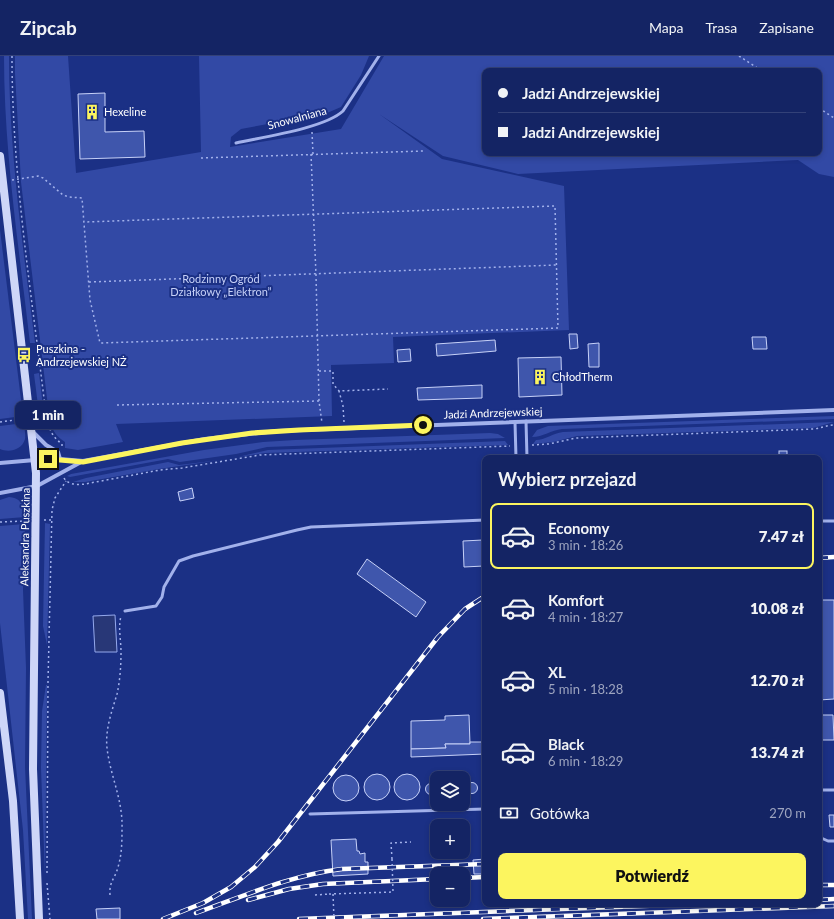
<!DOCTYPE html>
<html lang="pl">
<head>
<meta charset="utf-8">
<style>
	body { margin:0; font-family:Lato,sans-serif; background:#1d2c6a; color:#f1f3f6; height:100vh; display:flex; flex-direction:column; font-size:15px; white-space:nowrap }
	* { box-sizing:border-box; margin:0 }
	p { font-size:13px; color:#9da4bf }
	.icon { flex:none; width:22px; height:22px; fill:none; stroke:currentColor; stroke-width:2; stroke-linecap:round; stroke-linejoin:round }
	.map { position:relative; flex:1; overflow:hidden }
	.panel { position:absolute; left:482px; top:399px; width:340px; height:452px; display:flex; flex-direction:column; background:#142464; border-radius:8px; box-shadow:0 2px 6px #0003,0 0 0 1px #334178 }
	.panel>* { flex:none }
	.guide { position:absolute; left:482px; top:12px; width:340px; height:88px; border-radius:8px; box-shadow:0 2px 6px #0003,0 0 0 1px #334178; display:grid; align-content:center; height:88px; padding:0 16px; background:#142464 }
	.controls { position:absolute; left:430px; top:715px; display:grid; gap:8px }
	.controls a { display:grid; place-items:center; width:40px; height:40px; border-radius:8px; background:#142464; box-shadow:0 2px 6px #0003,0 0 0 1px #334178; font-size:20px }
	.end { position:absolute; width:18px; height:18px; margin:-9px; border:5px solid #fcf55f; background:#111; box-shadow:0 0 0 2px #111 }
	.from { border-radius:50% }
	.bubble { position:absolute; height:28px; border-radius:8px; background:#142464; box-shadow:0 2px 6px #0003,0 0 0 1px #334178; font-size:13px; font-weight:800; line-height:28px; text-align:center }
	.guide b { display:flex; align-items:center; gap:14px; height:38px; font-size:15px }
	.guide b+b { border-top:1px solid #334178 }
	.guide i { width:10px; height:10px; background:#f1f3f6 }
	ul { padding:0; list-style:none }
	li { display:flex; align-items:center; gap:12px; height:66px; margin:0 8px 6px; padding:0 8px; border:2px solid transparent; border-radius:8px }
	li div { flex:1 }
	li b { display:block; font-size:15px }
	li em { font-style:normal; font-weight:800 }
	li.current { border-color:#fcf55f }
	li>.icon { width:36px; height:36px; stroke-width:1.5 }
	h2 { padding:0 16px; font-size:18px; line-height:48px }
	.pay { display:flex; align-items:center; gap:10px; height:44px; padding:0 16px; font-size:15px }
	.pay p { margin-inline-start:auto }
	.cta { display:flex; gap:8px; margin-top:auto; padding:8px 16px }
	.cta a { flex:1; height:46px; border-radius:8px; background:#fcf55f; color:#111; font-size:16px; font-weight:800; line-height:46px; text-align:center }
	header { display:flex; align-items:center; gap:24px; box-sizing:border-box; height:56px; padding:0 20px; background:#142464; border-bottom:1px solid #334178 }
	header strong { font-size:19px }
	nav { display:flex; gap:22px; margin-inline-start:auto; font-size:14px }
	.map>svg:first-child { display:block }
	.green { fill:#3249a5; fill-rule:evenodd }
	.water { fill:#283777; stroke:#95a9ed }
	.building { fill:#3f56ac; stroke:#c7d1f8 }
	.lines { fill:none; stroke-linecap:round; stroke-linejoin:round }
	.path { stroke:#a2b1eb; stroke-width:1.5; stroke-dasharray:2 3; stroke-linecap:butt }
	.lane { stroke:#a2b1eb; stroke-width:3 }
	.street { stroke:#a2b1eb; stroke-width:4 }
	.secondary { stroke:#ced6f8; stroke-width:8 }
	.rail-casing { stroke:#fff; stroke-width:4.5 }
	.rail { stroke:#1b3085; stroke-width:3; stroke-dasharray:9; stroke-linecap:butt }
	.path-bridge { stroke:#a2b1eb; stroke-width:1.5; stroke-dasharray:2 3; stroke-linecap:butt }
	.route { stroke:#fcf55f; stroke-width:5 }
	.labels { text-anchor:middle; stroke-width:4; stroke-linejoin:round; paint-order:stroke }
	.poi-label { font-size:11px; fill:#fff; stroke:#1b3085; text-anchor:start }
	.street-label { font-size:11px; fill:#fff; stroke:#1b3085 }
	.park-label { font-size:11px; fill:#c7d1f8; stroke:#1b3085 }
</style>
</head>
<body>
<header>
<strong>Zipcab</strong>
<nav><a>Mapa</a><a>Trasa</a><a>Zapisane</a></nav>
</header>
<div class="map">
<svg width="834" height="863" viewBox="0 0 834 863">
	<rect width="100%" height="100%" fill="#1b3085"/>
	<g class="green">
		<path d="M4,0H9C9,96 23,191 35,287H30C19,192 4,96 4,0Z"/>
		<path d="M15,0H68L76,117L201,96L199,0H369L361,19L341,51L327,57L241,73L231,81L230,91L341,73L384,0H834V121L819,118L798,104L518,118L443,100L379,58L442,103L564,130L569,274L393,281L394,307L331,309L332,360L116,368L123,386L78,394L65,392V386C57,381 53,375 50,367L21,126L15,17ZM485,15H819V97H485Z"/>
		<polygon points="0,174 23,360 0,363"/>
		<polygon points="39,317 43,351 42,355 39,357 34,318"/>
		<path d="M834,360V363L562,373C551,374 543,381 532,381L537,374L548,370Z"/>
		<path d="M834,366L813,372L577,380L553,386L533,388L536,384C545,384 553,377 563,376Z"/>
		<path d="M24,367C24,372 26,378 25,383C22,394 9,397 0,393V370Z"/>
		<polygon points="490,377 498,378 505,382 267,391 236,398 180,406 168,403 70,421 67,420 71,418 204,394 263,386 295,384"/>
		<polygon points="505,385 508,389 265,397 238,401 268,394"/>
		<polygon points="220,404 159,413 85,426 73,426 86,422 168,406 179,409"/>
		<path d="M9,441C21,442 25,450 25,461L0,463V444Z"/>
		<polygon points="45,467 50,468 47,589 43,570"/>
		<polygon points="25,468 23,534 26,612 25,711 32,863 28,863 23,774 0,567 0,470"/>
		<polygon points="46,629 47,629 45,819 41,712 42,655"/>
	</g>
	<polygon class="water" points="115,559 117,596 95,596 93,560"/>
	<g class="building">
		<polygon points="105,37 105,76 144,75 145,101 80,103 78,38"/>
		<polygon points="569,278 577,278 578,292 570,293"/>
		<polygon points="752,281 766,281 767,293 753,293"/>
		<polygon points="495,284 496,295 437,300 436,288"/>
		<polygon points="599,287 599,311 589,311 588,288"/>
		<polygon points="410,293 411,305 398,306 397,294"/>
		<polygon points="561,301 562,339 519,341 518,302"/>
		<polygon points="482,329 482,342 418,344 417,332"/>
		<rect x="779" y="395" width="8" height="7"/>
		<polygon points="192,432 194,442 180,445 178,436"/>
		<polygon points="483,484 484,510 464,511 463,485"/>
		<polygon points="367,503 426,546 416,561 357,518"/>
		<polygon points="819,544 834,544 834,643 819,644"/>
		<polygon points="469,659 470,688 445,688 446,692 411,693 411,665 445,664 445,660"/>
		<polygon points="819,659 833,659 834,684 819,684"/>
		<polygon points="470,686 485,686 485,698 411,701 411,693 446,692 445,688 470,688"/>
		<circle cx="377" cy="731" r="13"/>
		<circle cx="407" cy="731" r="13"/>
		<circle cx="346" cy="732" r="13"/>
		<circle cx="472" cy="732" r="5.5"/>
		<circle cx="431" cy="733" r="5.5"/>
		<polygon points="829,759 834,759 834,771 830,771"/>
		<polygon points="356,783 357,795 359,795 360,798 365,797 365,806 368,806 368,818 333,820 331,784"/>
		<polygon points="485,803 485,818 474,818 473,804"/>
		<polygon points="468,818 468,833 463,834 463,819"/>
		<polygon points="437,819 437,834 432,835 431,820"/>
		<polygon points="120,852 120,863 97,863 96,853"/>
	</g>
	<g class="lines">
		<g class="path">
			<path d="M12,0C12,120 32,240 46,359C49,372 51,380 62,388V390"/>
			<polyline points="739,0 762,15"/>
			<polyline points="819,52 834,62"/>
			<polyline points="312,76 313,98"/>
			<polyline points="311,98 316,219 319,345 322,367"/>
			<polyline points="201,102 423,95"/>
			<polyline points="12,124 38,120 43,122 63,139 69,141 82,142 90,244 100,287 558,272 555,150 84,166"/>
			<polyline points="89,226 556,209"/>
			<polyline points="319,315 333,315 333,328 339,335"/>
			<polyline points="117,349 319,345"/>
			<polyline points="38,361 46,360"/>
			<polyline points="0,366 22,363"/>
			<polyline points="344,366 343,350 339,335 388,333"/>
			<path d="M532,389L549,388L576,382L814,373C821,372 827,369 834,369"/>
			<path d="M64,422C68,429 78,429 85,428L160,414L182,412L260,399L510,390"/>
			<polyline points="44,464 51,464"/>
			<polyline points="0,466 26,465"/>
			<polyline points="392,803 391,787 411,786"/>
			<polyline points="47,817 48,626 52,454 55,442 66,425"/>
			<polyline points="47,827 50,863"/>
			<path d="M110,839C109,825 115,823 118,811C122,798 122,785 122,772C123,744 110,719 107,692C105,673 112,655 117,638C120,625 121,610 121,596C121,584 118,572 121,560"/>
			<polyline points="315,839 329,838"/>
		</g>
		<g class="lane">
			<path d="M236,87C263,81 325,72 343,55L379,0"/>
			<polyline points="526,365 527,402"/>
			<polyline points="515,366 516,402"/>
			<polyline points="819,465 834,465"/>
			<polyline points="125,555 156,550 162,541 164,531 179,505 193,500 297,474 311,471 485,464"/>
			<polyline points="819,734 834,734"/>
			<polyline points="310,758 485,753"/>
			<polyline points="819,781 828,785 834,785"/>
		</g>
		<g class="street">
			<polyline points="33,376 46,389 58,396 60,403"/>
			<polyline points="0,407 35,404 60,403 83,405 205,383 277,375 834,354"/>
			<polyline points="0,437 37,430 83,405"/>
		</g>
		<g class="secondary">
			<polyline points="0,100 36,417 33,713 39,863"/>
			<polyline points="0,637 13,745 20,863"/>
		</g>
		<g class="rail-casing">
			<g id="rail">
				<polyline points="819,502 834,501"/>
				<polyline points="463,822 485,821"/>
				<polyline points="819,829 834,829"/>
				<polyline points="248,844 289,833 323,828 437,823"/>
				<polyline points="819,844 834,843"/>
				<path d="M196,857C244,840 291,819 342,813L485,808"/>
				<polyline points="163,863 203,847 231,831 255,811 278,786 438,581 465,553 485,540"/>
				<polyline points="299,863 697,848"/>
				<polyline points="483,863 834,850"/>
			</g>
		</g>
		<use href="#rail" class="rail"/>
		<g class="path-bridge">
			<polyline points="329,838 393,836 392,803"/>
			<polyline points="333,838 334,863"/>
		</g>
	</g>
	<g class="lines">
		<polyline class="route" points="48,403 83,406 182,387 252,377 299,374 423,369"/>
	</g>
	<defs>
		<g id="building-bare" transform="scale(1.2)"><path d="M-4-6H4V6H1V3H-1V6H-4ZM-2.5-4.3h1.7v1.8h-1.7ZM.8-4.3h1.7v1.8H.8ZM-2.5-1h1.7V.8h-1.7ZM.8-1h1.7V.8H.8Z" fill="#fcf55f" stroke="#1b3085" stroke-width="2.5" paint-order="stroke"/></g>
		<g id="bus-bare" transform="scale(1.2)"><path d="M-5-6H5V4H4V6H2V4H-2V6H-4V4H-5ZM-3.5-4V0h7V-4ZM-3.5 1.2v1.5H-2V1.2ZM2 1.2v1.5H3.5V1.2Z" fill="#fcf55f" stroke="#1b3085" stroke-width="2.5" paint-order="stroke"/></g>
	</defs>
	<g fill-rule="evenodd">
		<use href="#building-bare" x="92" y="56"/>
		<use href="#bus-bare" x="24" y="299"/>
		<use href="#building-bare" x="540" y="321"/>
	</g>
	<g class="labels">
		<g class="poi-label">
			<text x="104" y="60">Hexeline</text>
			<text x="36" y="297">Puszkina -<tspan x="36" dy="13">Andrzejewskiej NŻ</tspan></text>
			<text x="552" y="325">ChłodTherm</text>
		</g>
		<g class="street-label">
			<text transform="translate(297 62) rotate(-15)" y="4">Snowalniana</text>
			<text transform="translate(493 357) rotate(-2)" y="4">Jadzi Andrzejewskiej</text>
			<text transform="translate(25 481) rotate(-89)" y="4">Aleksandra Puszkina</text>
		</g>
		<g class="park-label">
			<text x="221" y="227">Rodzinny Ogród<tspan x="221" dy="13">Działkowy „Elektron”</tspan></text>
		</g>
	</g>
</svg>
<div class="controls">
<a><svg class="icon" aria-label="layers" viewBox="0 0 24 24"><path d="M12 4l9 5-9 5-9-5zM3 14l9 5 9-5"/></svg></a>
<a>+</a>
<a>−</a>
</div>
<i class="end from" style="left:423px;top:369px"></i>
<i class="end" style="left:48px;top:403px"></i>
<div class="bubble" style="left:15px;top:345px;width:66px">1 min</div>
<div class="guide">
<b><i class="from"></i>Jadzi Andrzejewskiej</b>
<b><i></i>Jadzi Andrzejewskiej</b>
</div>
<section class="panel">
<h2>Wybierz przejazd</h2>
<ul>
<li class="current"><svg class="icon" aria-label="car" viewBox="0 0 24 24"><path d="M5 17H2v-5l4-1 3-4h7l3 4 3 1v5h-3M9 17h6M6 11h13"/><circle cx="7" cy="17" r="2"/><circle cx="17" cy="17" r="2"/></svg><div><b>Economy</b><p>3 min · 18:26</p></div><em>7.47 zł</em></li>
<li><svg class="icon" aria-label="car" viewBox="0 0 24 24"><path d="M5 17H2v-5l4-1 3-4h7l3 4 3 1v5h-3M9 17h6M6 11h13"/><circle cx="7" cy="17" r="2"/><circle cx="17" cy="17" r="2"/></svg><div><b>Komfort</b><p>4 min · 18:27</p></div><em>10.08 zł</em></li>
<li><svg class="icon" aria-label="car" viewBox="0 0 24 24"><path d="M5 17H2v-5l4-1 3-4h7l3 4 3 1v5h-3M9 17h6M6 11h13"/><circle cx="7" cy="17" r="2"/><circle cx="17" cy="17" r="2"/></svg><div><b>XL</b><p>5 min · 18:28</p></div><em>12.70 zł</em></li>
<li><svg class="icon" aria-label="car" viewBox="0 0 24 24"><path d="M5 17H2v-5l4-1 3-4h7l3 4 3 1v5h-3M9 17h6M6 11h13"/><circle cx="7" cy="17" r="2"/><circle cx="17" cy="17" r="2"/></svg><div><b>Black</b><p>6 min · 18:29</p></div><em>13.74 zł</em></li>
</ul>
<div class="pay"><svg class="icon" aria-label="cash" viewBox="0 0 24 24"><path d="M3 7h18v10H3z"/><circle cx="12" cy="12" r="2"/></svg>Gotówka<p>270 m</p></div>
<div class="cta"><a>Potwierdź</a></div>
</section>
</div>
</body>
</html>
